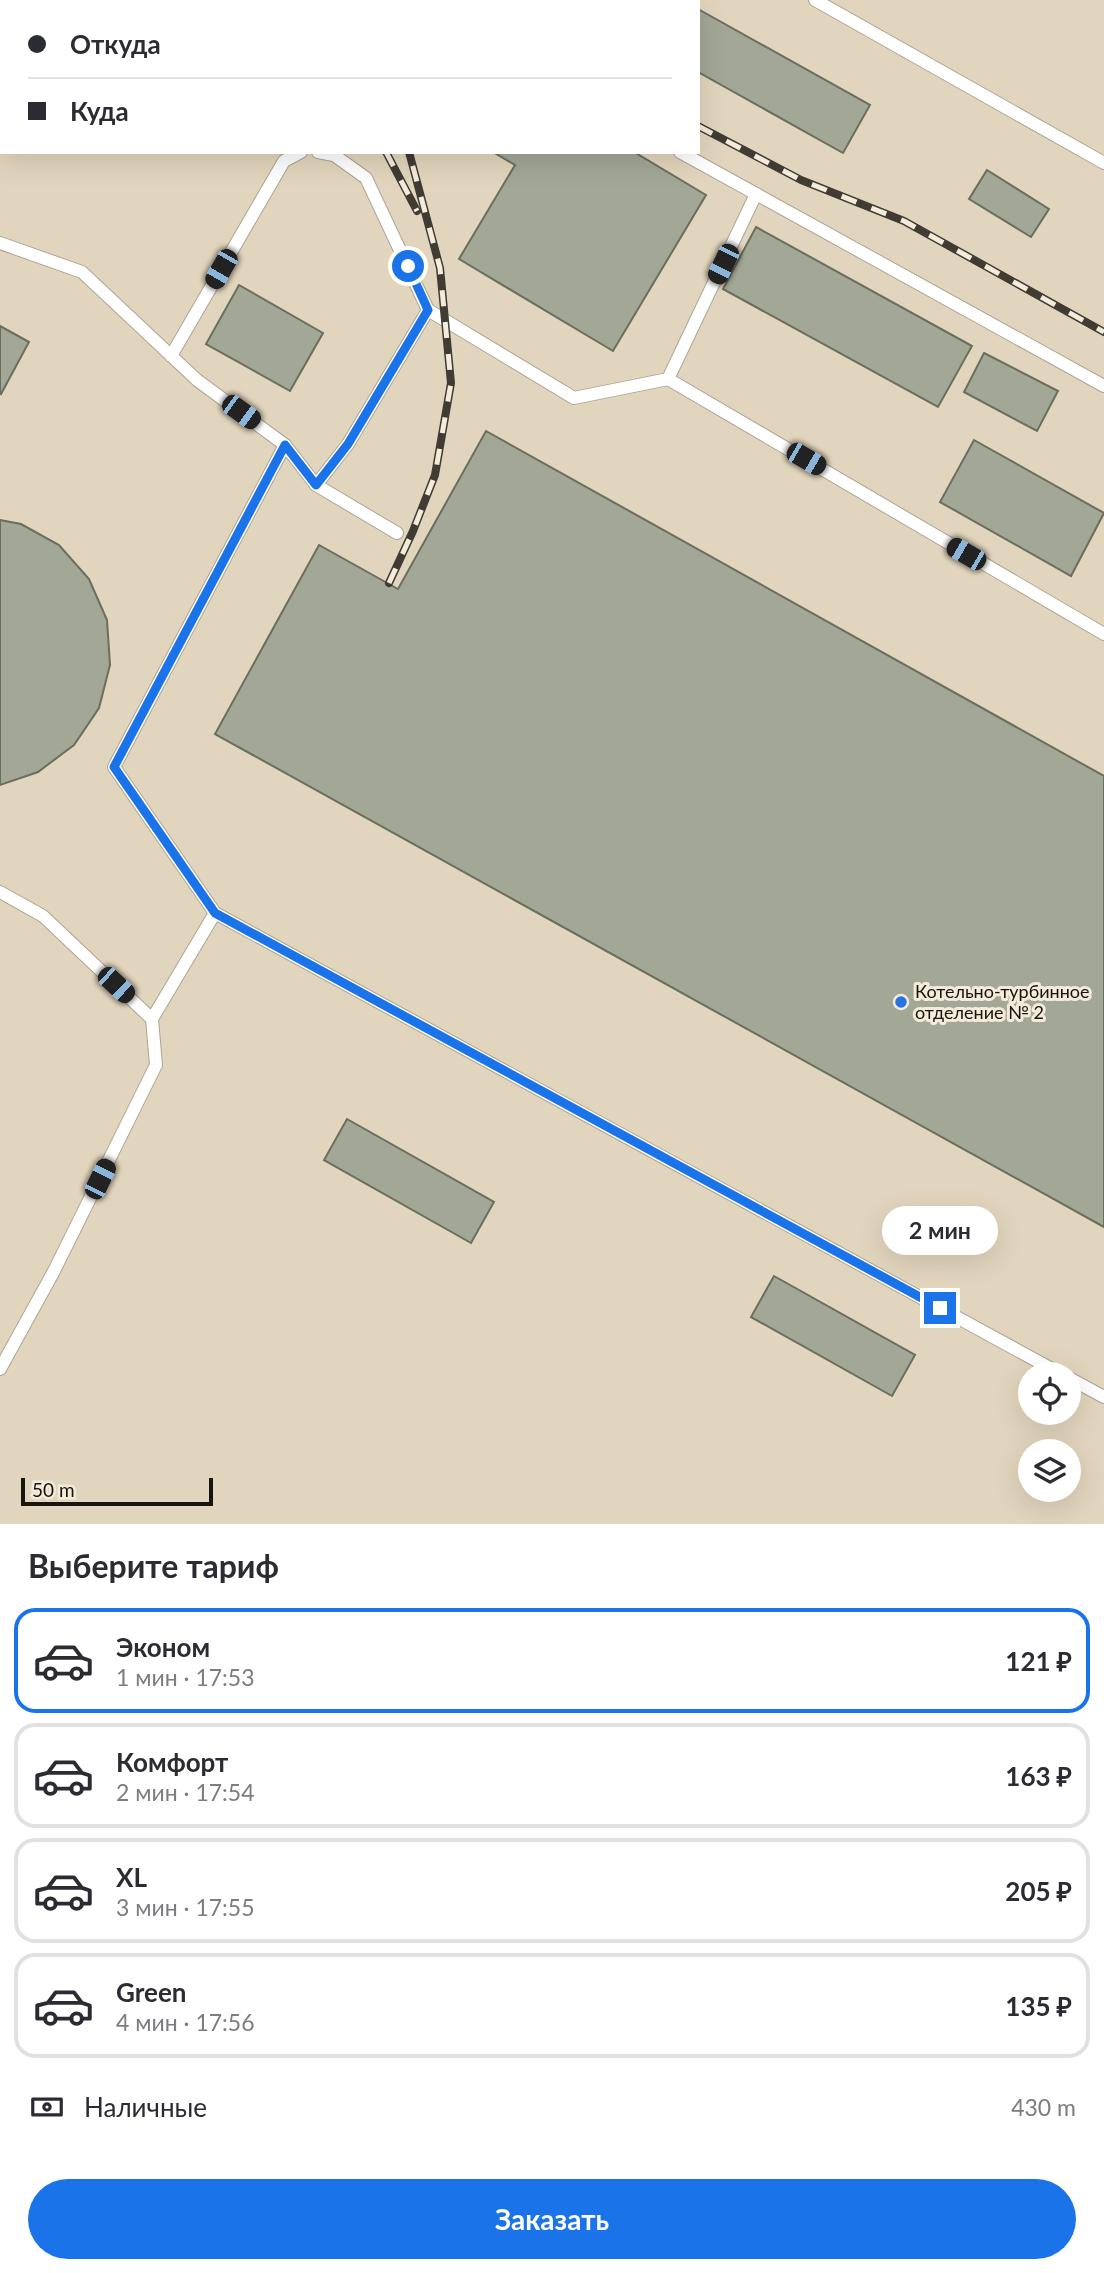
<!DOCTYPE html>
<html lang="ru">
<head>
<meta charset="utf-8">
<style>
	body { margin:0; font-family:Lato,sans-serif; background:#f7f7f7; color:#2b2b33; height:100vh; display:flex; flex-direction:column; font-size:26px; white-space:nowrap }
	* { box-sizing:border-box; margin:0 }
	p { font-size:23px; color:#7c7c81 }
	.icon { flex:none; width:38px; height:38px; fill:none; stroke:currentColor; stroke-width:2; stroke-linecap:round; stroke-linejoin:round }
	.map { position:relative; height:1524px; overflow:hidden }
	.details { display:flex; flex-direction:column; background:#fff; flex:1 }
	.details>* { flex:none }
	.hud { position:absolute; left:0px; top:0px; width:700px; height:154px; box-shadow:0 7px 28px #0002; display:grid; align-content:center; height:154px; padding:0 28px; background:#fff }
	.tools { position:absolute; left:1018px; top:1362px; display:grid; gap:14px }
	.tools a { display:grid; place-items:center; width:63px; height:63px; border-radius:50%; background:#fff; box-shadow:0 7px 28px #0002; font-size:35px }
	.scale { position:absolute; left:21px; bottom:18px; width:192px; box-sizing:border-box; padding-left:7px; border:4px solid #18150f; border-top:0; font-size:19px; line-height:24px; white-space:nowrap; color:#18150f; -webkit-text-stroke:5px #f4ebda; paint-order:stroke }
	.end { position:absolute; width:32px; height:32px; margin:-16px; border:9px solid #1a73e8; background:#fff; box-shadow:0 0 0 4px #fff }
	.from { border-radius:50% }
	.bubble { position:absolute; height:49px; border-radius:24px; background:#fff; box-shadow:0 7px 28px #0002; font-size:23px; font-weight:700; line-height:49px; text-align:center }
	.car { position:absolute; width:21px; height:42px; margin:-21px -10px; border-radius:9px; box-shadow:0 0 5px 2px #0007; background:linear-gradient(#222 24%,#8ab4d8 0 40%,#222 0 76%,#8ab4d8 0 86%,#222 0) }
	.hud b { display:flex; align-items:center; gap:24px; height:66px; font-size:26px }
	.hud b+b { border-top:2px solid #e1e1e2 }
	.hud i { width:18px; height:18px; background:#2b2b33 }
	ul { padding:0; list-style:none }
	li { display:flex; align-items:center; gap:21px; height:105px; margin:0 14px 10px; padding:0 14px; border:4px solid #e1e1e2; border-radius:21px }
	li div { flex:1 }
	li b { display:block; font-size:26px }
	li em { font-style:normal; font-weight:700 }
	li.on { border-color:#1a73e8 }
	li>.icon { width:63px; height:63px; stroke-width:1.5 }
	h2 { padding:0 28px; font-size:32px; line-height:84px }
	.pay { display:flex; align-items:center; gap:18px; height:77px; padding:0 28px; font-size:26px }
	.pay p { margin-inline-start:auto }
	.primary-button { display:flex; gap:14px; margin-top:auto; padding:14px 28px }
	.primary-button a { flex:1; height:80px; border-radius:42px; background:#1a73e8; color:#fff; font-size:28px; font-weight:700; line-height:80px; text-align:center }
	.map>svg:first-child { display:block }
	.built { fill:#e2d5bd; fill-rule:evenodd }
	.building { fill:#a3a796; stroke:#6a6e5e; stroke-width:2 }
	.lines { fill:none; stroke-linecap:round; stroke-linejoin:round }
	.service-casing { stroke:#ada494; stroke-width:14 }
	.service { stroke:#fff; stroke-width:12 }
	.rail-casing { stroke:#403b33; stroke-width:8 }
	.rail { stroke:#f4ebda; stroke-width:5; stroke-dasharray:16; stroke-linecap:butt }
	.route { stroke:#1a73e8; stroke-width:9 }
	.poi-dot { fill:#2675e0; stroke:#f4ebda; stroke-width:2.5 }
	.labels { text-anchor:middle; stroke-width:6; stroke-linejoin:round; paint-order:stroke }
	.poi-label { font-size:18px; fill:#18150f; stroke:#f4ebda; text-anchor:start }
</style>
</head>
<body>
<div class="map">
<svg width="1104" height="1524" viewBox="0 0 1104 1524">
	<rect width="100%" height="100%" fill="#e7decd"/>
	<path class="built" d="M0,0H1104V1524H0ZM2,2H698V152H2ZM1031,1374H1069V1412H1031ZM1031,1451H1069V1489H1031Z"/>
	<g class="building">
		<polygon points="578,0 682,0 685,2 577,2"/>
		<polygon points="698,9 870,105 843,153 698,72"/>
		<polygon points="493,152 634,152 706,195 613,351 459,259 515,165"/>
		<polygon points="987,170 1049,209 1031,237 969,199"/>
		<polygon points="756,227 972,346 938,407 723,289"/>
		<polygon points="239,285 323,333 290,391 206,344"/>
		<polygon points="0,326 29,342 1,394 0,393"/>
		<polygon points="984,353 1058,391 1037,431 964,392"/>
		<polygon points="486,431 1104,776 1104,1227 215,734 319,545 398,589"/>
		<polygon points="974,440 1104,513 1071,576 940,502"/>
		<polygon points="0,520 21,524 59,545 89,579 107,620 110,665 99,708 74,745 38,772 0,785"/>
		<polygon points="347,1119 494,1202 471,1243 324,1160"/>
		<polygon points="774,1276 915,1355 892,1396 751,1317"/>
	</g>
	<g class="lines">
		<g class="service-casing">
			<g id="service">
				<polyline points="815,0 1104,163"/>
				<polyline points="680,152 1104,386"/>
				<polyline points="0,243 82,272 197,380 285,445 114,767 215,913 1061,1374"/>
				<polyline points="428,310 574,398 668,379 756,194"/>
				<polyline points="171,356 284,161 301,152"/>
				<polyline points="668,379 1104,634"/>
				<polyline points="285,445 316,485 397,533"/>
				<polyline points="316,485 348,444 428,310 366,178 334,155 318,152"/>
				<polyline points="0,892 43,916 152,1019 215,913"/>
				<polyline points="0,1369 54,1271 156,1065 152,1019"/>
				<polyline points="1069,1378 1104,1397"/>
			</g>
		</g>
		<use href="#service" class="service"/>
		<g class="rail-casing">
			<g id="rail">
				<polyline points="256,0 258,2"/>
				<polyline points="383,0 383,2"/>
				<polyline points="517,0 520,2"/>
				<polyline points="698,126 801,180 904,221 1104,332"/>
				<polyline points="386,152 417,211"/>
				<polyline points="389,583 413,531 435,475 451,383 440,268 409,152"/>
			</g>
		</g>
		<use href="#rail" class="rail"/>
	</g>
	<g class="lines">
		<polyline class="route" points="408,266 428,310 348,444 316,485 285,445 114,767 215,913 940,1308"/>
	</g>
	<circle class="poi-dot" cx="901" cy="1002" r="7"/>
	<g class="labels">
		<g class="poi-label">
			<text x="915" y="998">Котельно-турбинное<tspan x="915" dy="21">отделение № 2</tspan></text>
		</g>
	</g>
</svg>
<div class="tools">
<a><svg class="icon" aria-label="locate" viewBox="0 0 24 24"><circle cx="12" cy="12" r="6"/><path d="M12 2v4M12 18v4M2 12h4M18 12h4"/></svg></a>
<a><svg class="icon" aria-label="layers" viewBox="0 0 24 24"><path d="M12 4l9 5-9 5-9-5zM3 14l9 5 9-5"/></svg></a>
</div>
<div class="scale">50 m</div>
<i class="end from" style="left:408px;top:266px"></i>
<i class="end" style="left:940px;top:1308px"></i>
<div class="bubble" style="left:882px;top:1206px;width:116px">2 мин</div>
<i class="car" style="left:723px;top:264px;rotate:206deg"></i>
<i class="car" style="left:221px;top:269px;rotate:210deg"></i>
<i class="car" style="left:241px;top:412px;rotate:126deg"></i>
<i class="car" style="left:806px;top:459px;rotate:120deg"></i>
<i class="car" style="left:966px;top:554px;rotate:300deg"></i>
<i class="car" style="left:116px;top:985px;rotate:133deg"></i>
<i class="car" style="left:100px;top:1179px;rotate:26deg"></i>
<div class="hud">
<b><i class="from"></i>Откуда</b>
<b><i></i>Куда</b>
</div>
</div>
<section class="details">
<h2>Выберите тариф</h2>
<ul>
<li class="on"><svg class="icon" aria-label="car" viewBox="0 0 24 24"><path d="M5 17H2v-5l4-1 3-4h7l3 4 3 1v5h-3M9 17h6M6 11h13"/><circle cx="7" cy="17" r="2"/><circle cx="17" cy="17" r="2"/></svg><div><b>Эконом</b><p>1 мин · 17:53</p></div><em>121 ₽</em></li>
<li><svg class="icon" aria-label="car" viewBox="0 0 24 24"><path d="M5 17H2v-5l4-1 3-4h7l3 4 3 1v5h-3M9 17h6M6 11h13"/><circle cx="7" cy="17" r="2"/><circle cx="17" cy="17" r="2"/></svg><div><b>Комфорт</b><p>2 мин · 17:54</p></div><em>163 ₽</em></li>
<li><svg class="icon" aria-label="car" viewBox="0 0 24 24"><path d="M5 17H2v-5l4-1 3-4h7l3 4 3 1v5h-3M9 17h6M6 11h13"/><circle cx="7" cy="17" r="2"/><circle cx="17" cy="17" r="2"/></svg><div><b>XL</b><p>3 мин · 17:55</p></div><em>205 ₽</em></li>
<li><svg class="icon" aria-label="car" viewBox="0 0 24 24"><path d="M5 17H2v-5l4-1 3-4h7l3 4 3 1v5h-3M9 17h6M6 11h13"/><circle cx="7" cy="17" r="2"/><circle cx="17" cy="17" r="2"/></svg><div><b>Green</b><p>4 мин · 17:56</p></div><em>135 ₽</em></li>
</ul>
<div class="pay"><svg class="icon" aria-label="cash" viewBox="0 0 24 24"><path d="M3 7h18v10H3z"/><circle cx="12" cy="12" r="2"/></svg>Наличные<p>430 m</p></div>
<div class="primary-button"><a>Заказать</a></div>
</section>
</body>
</html>
